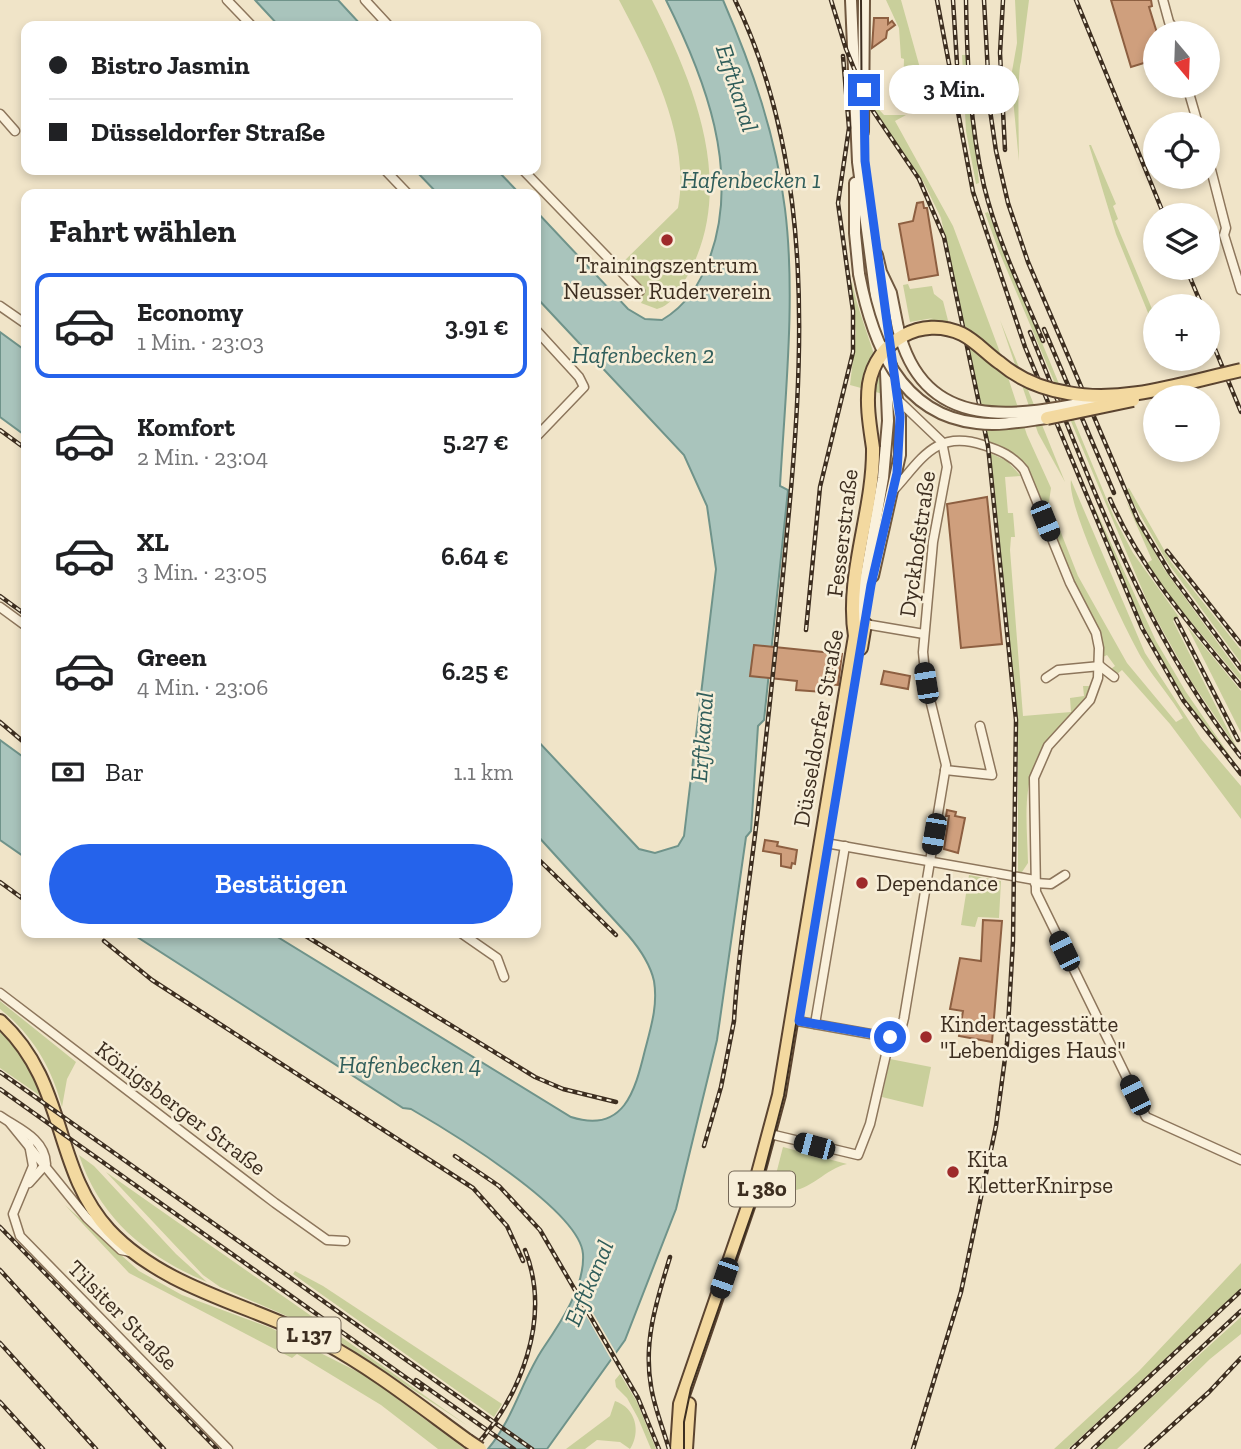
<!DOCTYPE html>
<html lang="de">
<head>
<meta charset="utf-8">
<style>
	body { margin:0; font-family:"Zilla Slab",serif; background:#f2f2f2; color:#202124; height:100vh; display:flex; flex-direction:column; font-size:26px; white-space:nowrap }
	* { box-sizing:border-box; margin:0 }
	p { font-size:23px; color:#757577 }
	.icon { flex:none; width:38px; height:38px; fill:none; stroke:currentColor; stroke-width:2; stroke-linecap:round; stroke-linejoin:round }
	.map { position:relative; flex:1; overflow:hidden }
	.side { position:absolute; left:21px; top:189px; width:520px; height:749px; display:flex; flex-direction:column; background:#fff; border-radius:14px; box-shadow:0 4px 10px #0003 }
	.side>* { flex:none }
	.banner { position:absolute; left:21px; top:21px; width:520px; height:154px; border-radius:14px; box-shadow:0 4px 10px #0003; display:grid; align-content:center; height:154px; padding:0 28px; background:#fff }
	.needle { width:46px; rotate:161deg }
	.tools { position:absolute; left:1143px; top:21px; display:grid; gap:14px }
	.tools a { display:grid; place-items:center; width:77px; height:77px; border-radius:50%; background:#fff; box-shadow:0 4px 10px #0003; font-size:35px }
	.end { position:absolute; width:32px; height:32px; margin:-16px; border:9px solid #2563eb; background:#fff; box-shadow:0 0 0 4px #fff }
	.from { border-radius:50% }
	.bubble { position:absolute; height:49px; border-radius:24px; background:#fff; box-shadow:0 4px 10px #0003; font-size:23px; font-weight:600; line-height:49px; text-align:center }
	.car { position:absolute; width:21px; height:42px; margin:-21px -10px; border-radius:9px; box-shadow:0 0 5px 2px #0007; background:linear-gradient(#222 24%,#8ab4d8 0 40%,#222 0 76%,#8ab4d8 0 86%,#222 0) }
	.banner b { display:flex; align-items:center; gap:24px; height:66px; font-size:26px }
	.banner b+b { border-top:2px solid #e0e0e0 }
	.banner i { width:18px; height:18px; background:#202124 }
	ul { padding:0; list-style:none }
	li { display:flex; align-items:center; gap:21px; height:105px; margin:0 14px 10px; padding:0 14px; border:4px solid transparent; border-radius:14px }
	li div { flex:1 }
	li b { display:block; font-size:26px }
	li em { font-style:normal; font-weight:600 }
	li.active { border-color:#2563eb }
	li>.icon { width:63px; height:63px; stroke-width:1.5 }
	h2 { padding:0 28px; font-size:32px; line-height:84px }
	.pay { display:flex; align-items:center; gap:18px; height:77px; padding:0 28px; font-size:26px }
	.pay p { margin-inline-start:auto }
	.action { display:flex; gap:14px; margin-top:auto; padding:14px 28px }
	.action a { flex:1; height:80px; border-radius:42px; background:#2563eb; color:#fff; font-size:28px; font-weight:600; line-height:80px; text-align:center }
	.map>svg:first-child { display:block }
	.green { fill:#c9cf9b }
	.water { fill:#a9c4bc; stroke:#6f938a; stroke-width:2 }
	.pier { fill:#f0e4c8 }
	.building { fill:#cf9f7d; stroke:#8d5f41; stroke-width:2 }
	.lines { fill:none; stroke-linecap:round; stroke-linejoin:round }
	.minor-casing { stroke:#8d765c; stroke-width:11 }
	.secondary-casing { stroke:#6f573f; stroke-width:14 }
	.primary-casing { stroke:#5b4430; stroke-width:16 }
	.minor { stroke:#faf1dc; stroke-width:8 }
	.secondary { stroke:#faf1dc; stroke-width:10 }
	.primary { stroke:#f3d9a0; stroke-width:12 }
	.tram { stroke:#3d2e20; stroke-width:2 }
	.rail-casing { stroke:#3d2e20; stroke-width:4.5 }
	.rail { stroke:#f7eed8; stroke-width:2; stroke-dasharray:5; stroke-linecap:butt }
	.secondary-bridge-casing { stroke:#6f573f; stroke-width:14; stroke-linecap:butt }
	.primary-bridge-casing { stroke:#5b4430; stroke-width:16; stroke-linecap:butt }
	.secondary-bridge { stroke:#faf1dc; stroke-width:10 }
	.primary-bridge { stroke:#f3d9a0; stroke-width:12 }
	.route { stroke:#2563eb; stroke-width:9 }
	.poi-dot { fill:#9e2a2b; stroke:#f7eed8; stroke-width:2.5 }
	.labels { text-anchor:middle; stroke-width:5; stroke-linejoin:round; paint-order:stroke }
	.shield { fill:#f7eed8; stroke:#756857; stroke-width:2 }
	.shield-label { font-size:21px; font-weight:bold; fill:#3d2e20 }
	.poi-label { font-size:23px; fill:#3d2e20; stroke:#f7eed8; text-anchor:start }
	.street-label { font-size:23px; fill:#3d2e20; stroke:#f7eed8 }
	.water-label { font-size:24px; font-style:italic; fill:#2f5d5a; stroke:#f7eed8 }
</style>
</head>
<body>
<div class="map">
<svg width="1241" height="1449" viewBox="0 0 1241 1449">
	<rect width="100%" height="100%" fill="#f0e4c8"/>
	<g class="green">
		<path d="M619,0H652C694,84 737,185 688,275C680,288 673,305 657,309L641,303L643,299L615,270L678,208C691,139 651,60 619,0Z"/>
		<polygon points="886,0 901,0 925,86 910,100 903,89 904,59 901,58 899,28"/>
		<path d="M1015,0H1029L1021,62C1017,72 1019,144 1019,162L1011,77L1017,43Z"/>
		<polygon points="962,55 966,55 979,183 976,184 966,131"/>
		<path d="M874,104L884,115H906L895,121L953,226L998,347L1027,435L1051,488L1049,502L1078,576L1127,663L1176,722L1183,718C1172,698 1155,680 1143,660C1126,632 1066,505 1071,480L1145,653L1201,739L1241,786V819L1170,724L1122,670L1116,675L1111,669L1115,666L1107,655L1103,657L1097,626L1068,569L1029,472L1015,454L989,442L941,218L924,183L871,105Z"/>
		<polygon points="1089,145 1091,145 1116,204 1113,206 1118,219 1115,221 1155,316 1155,330 1116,234"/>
		<polygon points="988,212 1114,517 1133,553 1179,617 1173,621 1238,750 1191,681 1150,608 998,249 985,213"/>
		<path d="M849,281L852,283C860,320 879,358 883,394L850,385L856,333Z"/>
		<polygon points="908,284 910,289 932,286 934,294 943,301 952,336 926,334 915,338 910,326 933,318 910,322 903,285"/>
		<polygon points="1000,320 1065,482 1038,433"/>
		<path d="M990,453L1007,461L1021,476L1005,477L1008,513H1013L1015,537H1011L1010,550L1023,716L1071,712L1070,698L1084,696L1083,686H1090C1083,707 1068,718 1054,734C1019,771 1027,816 1028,863L1022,872H1018V720Z"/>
		<polygon points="1129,488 1171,562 1241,650 1241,663 1167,562 1126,490"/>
		<polygon points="1126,501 1164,569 1241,675 1241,681 1176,604 1147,563 1152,560"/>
		<path d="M1094,506L1156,641L1186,692L1239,769C1169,693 1130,601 1092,507Z"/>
		<polygon points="1187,626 1241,691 1241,733"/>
		<polygon points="969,875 1001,881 999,918 978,917 975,927 961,925"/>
		<path d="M0,1001L76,1062L67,1079L62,1107C52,1068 32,1034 0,1009Z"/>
		<polygon points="0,1029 38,1080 35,1082 42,1097 0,1068"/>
		<polygon points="890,1059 931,1067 923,1107 882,1097"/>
		<path d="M783,1147L847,1164C820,1170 803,1203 773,1186Z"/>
		<path d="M79,1155L94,1166L176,1254L207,1282C147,1257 100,1219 79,1155Z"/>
		<polygon points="106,1172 468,1426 328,1334 220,1287 203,1275"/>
		<polygon points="65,1205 139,1271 182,1295 271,1328 368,1377 465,1449 438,1449 381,1405 297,1354 292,1358 129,1273"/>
		<polygon points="1241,1263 1241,1288 1235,1294 1068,1449 1054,1449 1139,1371"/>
		<polygon points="295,1271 323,1286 502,1404 494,1417 293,1274"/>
		<polygon points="1241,1317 1241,1334 1210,1359 1128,1439 1117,1449 1095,1449"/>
		<polygon points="620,1374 637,1402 656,1449 651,1449 638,1418 627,1398 616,1387 615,1380"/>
		<path d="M615,1401C636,1408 641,1432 630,1449L620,1442L597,1440L585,1449H566L610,1416Z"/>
	</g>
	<g class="water">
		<polygon points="255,0 338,0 362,26 279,26"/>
		<path d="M666,0H723C752,67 776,136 785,209C796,297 785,398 780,486L788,490L764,720L758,726L751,831L746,837L717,1040L676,1209L625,1340L547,1449H488C514,1418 522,1379 544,1347C561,1322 585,1286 583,1254C580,1210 449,1131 411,1109L403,1108L131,933H271L571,1117C624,1134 635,1091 645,1050C651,1027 658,1005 654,981C650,963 640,949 628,935L536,834V739L639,849L655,853L678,846L684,836L716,569L707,506L684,455L536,297V211L628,309L645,319L662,320C687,305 700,284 710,257C741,171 705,78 666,0Z"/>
		<polygon points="415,170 497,170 520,194 438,194"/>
		<polygon points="0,332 26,351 26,436 0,417"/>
		<polygon points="0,740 26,759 26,858 0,840"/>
	</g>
	<polygon class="pier" points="574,1280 618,1356 613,1363 571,1289"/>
	<g class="building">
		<polygon points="1111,0 1151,0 1152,6 1149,7 1157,33 1155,84 1147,62 1131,67"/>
		<polygon points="874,18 888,18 888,24 892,21 895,25 887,31 886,38 872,48"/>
		<polygon points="923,202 924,208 927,208 938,275 909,280 899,224 913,221 917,203"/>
		<polygon points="987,497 1002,644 961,648 947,504"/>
		<polygon points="754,645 842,654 838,685 824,684 823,692 796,690 797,681 750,676"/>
		<polygon points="884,671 910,676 908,689 881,684"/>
		<polygon points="947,810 956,812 955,816 965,818 958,853 944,849 949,816 946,816"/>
		<polygon points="765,840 778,842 777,846 797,850 795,864 792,863 791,868 781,866 781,854 763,851"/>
		<polygon points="983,920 1002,921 992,1042 959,1036 963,1011 950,1009 960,958 981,961"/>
	</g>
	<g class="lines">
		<g class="minor-casing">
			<g id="minor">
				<polyline points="227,0 252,26"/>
				<polyline points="365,0 389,26"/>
				<polyline points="1163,0 1169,22 1176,32"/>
				<polyline points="1187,86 1198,124"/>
				<polyline points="0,114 15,131"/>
				<polyline points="1208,158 1226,228 1224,235 1241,290"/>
				<polyline points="385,170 408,194"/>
				<polyline points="523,170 640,291"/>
				<polyline points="0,306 26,324"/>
				<polyline points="536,330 579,377 584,387 536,437"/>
				<path d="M891,493C921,461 934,429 983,445C1000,450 1013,456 1024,470L1070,583L1096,633L1099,648L1098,678L1090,700L1048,746L1034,778L1036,892L1146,1117L1241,1160"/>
				<polyline points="0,607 26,626"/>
				<polyline points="865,624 924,634"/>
				<polyline points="1100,666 1114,677"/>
				<polyline points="1046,678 1058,670 1100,666"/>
				<polyline points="945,770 992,775 980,726"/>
				<polyline points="820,842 1035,880"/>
				<polyline points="1035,883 1051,884 1065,875"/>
				<polyline points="461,933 497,958 504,977"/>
				<polyline points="0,993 275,1203 327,1240 345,1241"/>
				<polyline points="792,1020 893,1038 900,1034 904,1018 946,765 926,683 923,652 933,542 947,467 942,442 898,400"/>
				<polyline points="815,1024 845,846"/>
				<path d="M0,1116C17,1128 45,1138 46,1164L29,1183"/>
				<polyline points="10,1123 87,1218 121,1250 130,1252"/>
				<polyline points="770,1134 858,1155 870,1124 890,1037"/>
				<polyline points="29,1144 33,1166 13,1214 20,1236 228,1449"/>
			</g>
		</g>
		<g class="secondary-casing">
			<g id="secondary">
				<polyline points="851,0 858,162 886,372 888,421 883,478 857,626"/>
				<polyline points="863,132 864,0"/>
				<polyline points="855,183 855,233 859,274"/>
				<polyline points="877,255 881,272 891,293 898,328"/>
				<polyline points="873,576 900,455 900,417 891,365"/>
			</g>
		</g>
		<g class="primary-casing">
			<g id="primary">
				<polyline points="861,648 865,624"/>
				<path d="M0,1021C68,1083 52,1168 109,1230C165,1290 253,1305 323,1342C375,1370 421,1407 468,1441"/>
				<path d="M677,1449L680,1404L753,1192L779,1095L855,636C845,576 874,510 873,448"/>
				<polyline points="686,1449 689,1404"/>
			</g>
		</g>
		<use href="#minor" class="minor"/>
		<use href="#secondary" class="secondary"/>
		<use href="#primary" class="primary"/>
		<polyline class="tram" points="684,1449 684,1422 691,1388 759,1193 784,1096 873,565 895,473 898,418 862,158 861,0"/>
		<g class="rail-casing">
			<g id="rail">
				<polyline points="831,0 846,49 869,105 919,179 944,237 988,446 1016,720 1013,941 1007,1043 996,1126 961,1292 913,1449"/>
				<polyline points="937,0 973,192 1025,347 1142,628 1183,700 1241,774"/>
				<polyline points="953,0 957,64"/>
				<path d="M966,0C967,62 970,125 984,186C997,240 1022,291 1043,341"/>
				<polyline points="984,0 990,110 996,151 1008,203 1028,262 1138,520 1170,573 1241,669"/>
				<polyline points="1003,0 1000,53 1005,150"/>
				<polyline points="1076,0 1164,215"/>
				<polyline points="1186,268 1202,306"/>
				<polyline points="1044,329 1114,493"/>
				<path d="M1030,332C1090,478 1142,632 1241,757"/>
				<polyline points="1208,332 1241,412"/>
				<polyline points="0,430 26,449"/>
				<path d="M1110,499C1141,570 1192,627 1241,686"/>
				<polyline points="1167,551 1241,644"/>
				<polyline points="0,596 26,615"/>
				<polyline points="1176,619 1238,740"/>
				<polyline points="806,630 820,487 853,352 853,311 838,203 849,128 843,56"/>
				<polyline points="0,722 26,744"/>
				<polyline points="536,857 616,935"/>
				<polyline points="0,882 26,901"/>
				<polyline points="301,933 535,1077 563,1089 616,1102"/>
				<polyline points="104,941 152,980 473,1188 507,1226 523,1261"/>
				<polyline points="0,1072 532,1449"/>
				<polyline points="0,1089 422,1389"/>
				<path d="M704,1146L721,1087L734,1021C738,950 750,881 758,810C768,721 778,631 786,542C804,362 816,167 735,0"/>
				<polyline points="455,1156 499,1186 540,1230 638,1398 659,1449"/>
				<polyline points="0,1227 217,1449"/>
				<polyline points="0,1270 164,1449"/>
				<polyline points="0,1343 96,1449"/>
				<polyline points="416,1380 514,1449"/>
				<polyline points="0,1402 43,1449"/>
				<path d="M473,1449C521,1397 552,1318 525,1250"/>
				<path d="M669,1449C663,1428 654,1407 651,1386C643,1341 657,1300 670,1257"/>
				<polyline points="1072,1449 1241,1291"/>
				<polyline points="1093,1449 1241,1311"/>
				<polyline points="1146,1449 1209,1392 1241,1358"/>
			</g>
		</g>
		<use href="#rail" class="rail"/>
		<g class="secondary-bridge-casing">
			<g id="secondary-bridge">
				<path d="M859,274C872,341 899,415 977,423C1001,426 1024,421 1047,418"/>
				<path d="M898,328C924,437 1020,416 1104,399"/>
			</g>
		</g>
		<g class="primary-bridge-casing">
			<g id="primary-bridge">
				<polyline points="1047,418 1133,400"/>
				<path d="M873,448C870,427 866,405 869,384C876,341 922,315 962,334C976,341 987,354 1000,363C1019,379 1043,389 1068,393C1125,404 1186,382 1241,370"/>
				<polyline points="468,1441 480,1449"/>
			</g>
		</g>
		<use href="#secondary-bridge" class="secondary-bridge"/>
		<use href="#primary-bridge" class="primary-bridge"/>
	</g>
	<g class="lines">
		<polyline class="route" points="864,90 865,161 900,417 897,473 871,585 799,1021 890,1037"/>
	</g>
	<g class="poi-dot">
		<circle cx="667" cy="240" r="7"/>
		<circle cx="862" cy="883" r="7"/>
		<circle cx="926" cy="1037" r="7"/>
		<circle cx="953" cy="1172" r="7"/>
	</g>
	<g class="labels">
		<g class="shield">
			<rect x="729" y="1171.5" width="66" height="35" rx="5"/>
			<rect x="277.5" y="1317.5" width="63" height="35" rx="5"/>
		</g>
		<g class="shield-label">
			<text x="762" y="1196">L 380</text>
			<text x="309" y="1342">L 137</text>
		</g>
		<g class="poi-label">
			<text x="667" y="273" text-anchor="middle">Trainingszentrum<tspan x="667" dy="26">Neusser Ruderverein</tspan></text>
			<text x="876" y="891">Dependance</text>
			<text x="940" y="1032">Kindertagesstätte<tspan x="940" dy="26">"Lebendiges Haus"</tspan></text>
			<text x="967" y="1167">Kita<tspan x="967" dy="26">KletterKnirpse</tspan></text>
		</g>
		<g class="street-label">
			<text transform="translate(842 533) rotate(-83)" y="8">Fesserstraße</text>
			<text transform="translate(917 544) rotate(-82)" y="8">Dyckhofstraße</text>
			<text transform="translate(818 728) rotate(-80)" y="8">Düsseldorfer Straße</text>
			<text transform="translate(181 1108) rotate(37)" y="8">Königsberger Straße</text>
			<text transform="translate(123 1315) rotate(45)" y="8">Tilsiter Straße</text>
		</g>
		<g class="water-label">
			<text transform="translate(737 88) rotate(72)" y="8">Erftkanal</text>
			<text x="751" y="188">Hafenbecken 1</text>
			<text x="643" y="363">Hafenbecken 2</text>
			<text transform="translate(702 737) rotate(-86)" y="8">Erftkanal</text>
			<text x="410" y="1073">Hafenbecken 4</text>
			<text transform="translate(589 1283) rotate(-67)" y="8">Erftkanal</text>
		</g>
	</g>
</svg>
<div class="tools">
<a><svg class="needle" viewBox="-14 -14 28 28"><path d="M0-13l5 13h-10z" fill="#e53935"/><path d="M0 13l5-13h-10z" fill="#757577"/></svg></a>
<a><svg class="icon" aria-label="locate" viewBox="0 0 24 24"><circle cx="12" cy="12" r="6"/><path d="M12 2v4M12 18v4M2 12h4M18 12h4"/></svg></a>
<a><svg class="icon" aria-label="layers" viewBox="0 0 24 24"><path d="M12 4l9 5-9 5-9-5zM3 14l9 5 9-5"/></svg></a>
<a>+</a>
<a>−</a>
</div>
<i class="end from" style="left:890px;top:1037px"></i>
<i class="end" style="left:864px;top:90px"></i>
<div class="bubble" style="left:889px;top:65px;width:130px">3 Min.</div>
<i class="car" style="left:1045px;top:521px;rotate:158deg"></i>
<i class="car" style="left:926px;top:683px;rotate:351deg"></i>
<i class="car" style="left:934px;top:834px;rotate:190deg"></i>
<i class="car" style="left:1064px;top:951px;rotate:334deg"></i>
<i class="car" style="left:1135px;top:1095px;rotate:334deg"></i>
<i class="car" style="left:814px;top:1146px;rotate:285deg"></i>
<i class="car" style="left:724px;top:1278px;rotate:199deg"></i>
<div class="banner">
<b><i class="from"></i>Bistro Jasmin</b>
<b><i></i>Düsseldorfer Straße</b>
</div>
<section class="side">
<h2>Fahrt wählen</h2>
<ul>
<li class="active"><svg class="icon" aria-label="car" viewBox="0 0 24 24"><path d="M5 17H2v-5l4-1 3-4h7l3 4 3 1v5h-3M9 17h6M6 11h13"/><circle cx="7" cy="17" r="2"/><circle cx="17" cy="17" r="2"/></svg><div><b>Economy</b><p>1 Min. · 23:03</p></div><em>3.91 €</em></li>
<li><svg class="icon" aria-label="car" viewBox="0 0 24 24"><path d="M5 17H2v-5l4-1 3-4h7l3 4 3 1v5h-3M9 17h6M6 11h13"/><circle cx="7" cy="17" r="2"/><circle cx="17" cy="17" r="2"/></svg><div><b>Komfort</b><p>2 Min. · 23:04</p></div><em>5.27 €</em></li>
<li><svg class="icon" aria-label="car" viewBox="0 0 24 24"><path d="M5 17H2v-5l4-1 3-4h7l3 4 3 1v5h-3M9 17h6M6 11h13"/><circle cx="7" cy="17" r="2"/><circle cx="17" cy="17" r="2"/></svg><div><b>XL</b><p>3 Min. · 23:05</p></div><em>6.64 €</em></li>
<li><svg class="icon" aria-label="car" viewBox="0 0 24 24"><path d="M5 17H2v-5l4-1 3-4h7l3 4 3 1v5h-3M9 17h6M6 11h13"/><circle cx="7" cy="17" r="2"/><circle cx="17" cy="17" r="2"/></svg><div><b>Green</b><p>4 Min. · 23:06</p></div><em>6.25 €</em></li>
</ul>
<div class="pay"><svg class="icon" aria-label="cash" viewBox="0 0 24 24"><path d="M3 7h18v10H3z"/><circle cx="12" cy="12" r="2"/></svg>Bar<p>1.1 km</p></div>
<div class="action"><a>Bestätigen</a></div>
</section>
</div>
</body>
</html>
